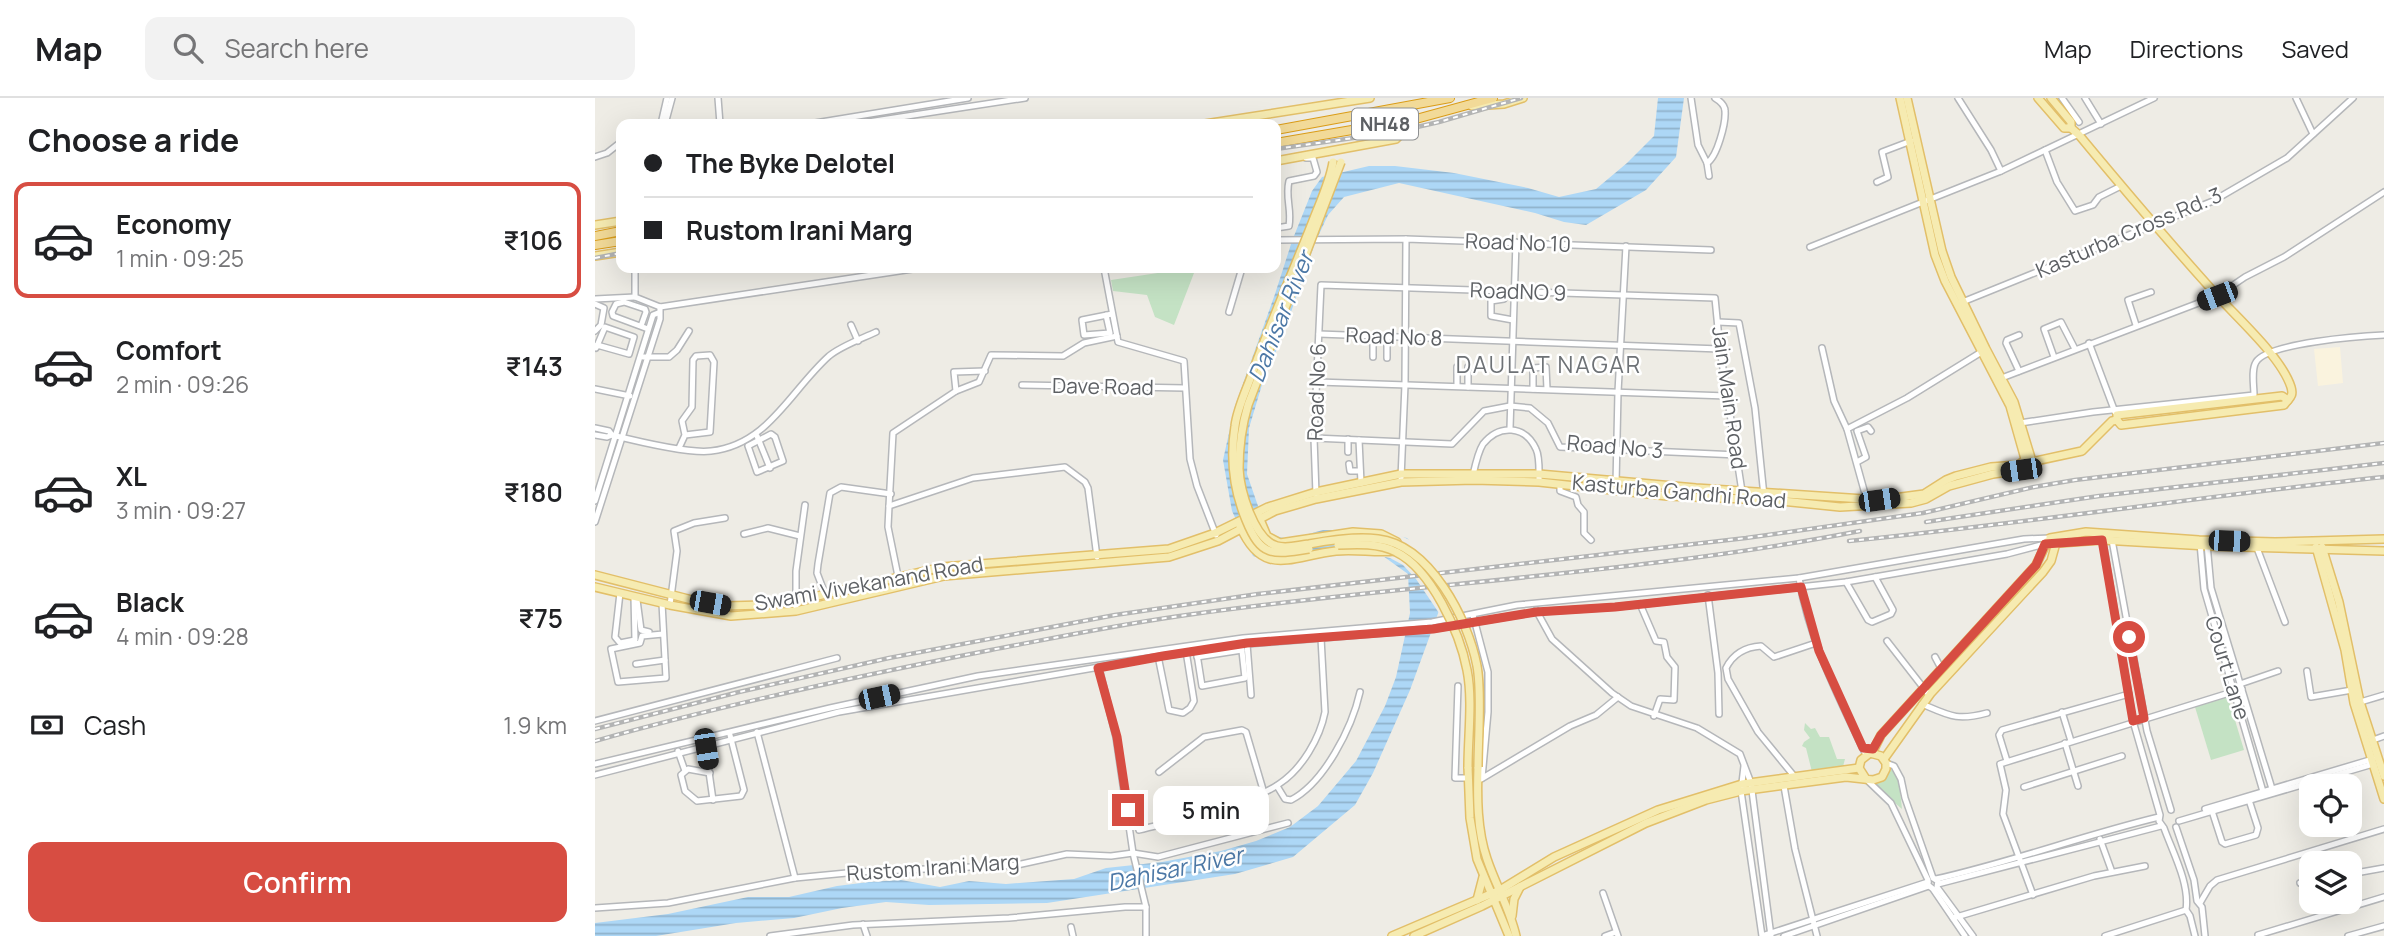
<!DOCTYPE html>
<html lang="en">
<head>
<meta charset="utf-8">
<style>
	body { margin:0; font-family:Manrope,sans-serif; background:#f2f2f2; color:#202124; height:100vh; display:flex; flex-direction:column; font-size:26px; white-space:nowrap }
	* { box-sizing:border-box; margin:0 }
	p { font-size:23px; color:#757577 }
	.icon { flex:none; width:38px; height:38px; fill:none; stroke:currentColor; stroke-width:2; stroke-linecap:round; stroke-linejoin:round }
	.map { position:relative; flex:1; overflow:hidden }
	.details { display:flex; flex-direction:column; background:#fff; width:595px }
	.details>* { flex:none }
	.banner { position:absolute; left:21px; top:21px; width:665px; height:154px; border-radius:14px; box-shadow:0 7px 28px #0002; display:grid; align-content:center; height:154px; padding:0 28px; background:#fff }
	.tools { position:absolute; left:1704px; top:676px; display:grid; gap:14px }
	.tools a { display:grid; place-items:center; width:63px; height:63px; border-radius:14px; background:#fff; box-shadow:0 7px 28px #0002; font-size:35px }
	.end { position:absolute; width:32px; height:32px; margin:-16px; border:9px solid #d74d42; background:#fff; box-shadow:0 0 0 4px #fff }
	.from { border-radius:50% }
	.bubble { position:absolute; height:49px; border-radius:14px; background:#fff; box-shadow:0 7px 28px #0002; font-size:23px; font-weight:600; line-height:49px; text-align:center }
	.car { position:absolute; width:21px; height:42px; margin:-21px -10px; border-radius:9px; box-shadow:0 0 5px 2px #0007; background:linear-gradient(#222 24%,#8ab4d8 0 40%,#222 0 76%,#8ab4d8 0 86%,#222 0) }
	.banner b { display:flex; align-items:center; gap:24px; height:66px; font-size:26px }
	.banner b+b { border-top:2px solid #e0e0e0 }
	.banner i { width:18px; height:18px; background:#202124 }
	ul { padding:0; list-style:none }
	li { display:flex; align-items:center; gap:21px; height:116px; margin:0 14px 10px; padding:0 14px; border:4px solid transparent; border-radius:14px }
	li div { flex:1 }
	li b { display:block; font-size:26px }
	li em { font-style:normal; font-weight:600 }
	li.current { border-color:#d74d42 }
	li>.icon { width:63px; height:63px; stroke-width:1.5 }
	h2 { padding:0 28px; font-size:32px; line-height:84px }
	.pay { display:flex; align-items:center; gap:18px; height:77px; padding:0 28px; font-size:26px }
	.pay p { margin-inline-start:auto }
	.primary-button { display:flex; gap:14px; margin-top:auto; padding:14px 28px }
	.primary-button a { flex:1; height:80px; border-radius:14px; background:#d74d42; color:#fff; font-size:28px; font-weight:600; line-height:80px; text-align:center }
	header { display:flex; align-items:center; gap:42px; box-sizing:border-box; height:98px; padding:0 35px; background:#fff; border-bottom:2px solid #e0e0e0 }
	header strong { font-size:33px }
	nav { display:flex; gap:38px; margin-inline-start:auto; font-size:24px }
	.search { width:490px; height:63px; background:#f2f2f2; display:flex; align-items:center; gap:18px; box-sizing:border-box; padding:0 24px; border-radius:14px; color:#757577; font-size:26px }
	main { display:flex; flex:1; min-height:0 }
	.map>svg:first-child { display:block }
	.commercial { fill:#faf3de }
	.green { fill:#c4e2c4 }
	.water { fill:url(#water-rules) }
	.pier { fill:#eeece5 }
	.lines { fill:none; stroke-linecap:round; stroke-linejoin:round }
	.minor-casing { stroke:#b5b7ba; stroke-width:8 }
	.major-casing { stroke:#e2bf69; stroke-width:10 }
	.highway-casing { stroke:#da9c18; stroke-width:10 }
	.minor { stroke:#fff; stroke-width:5 }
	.major { stroke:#f6ebb1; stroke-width:7 }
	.highway { stroke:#f2da98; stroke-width:8 }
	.rail-casing { stroke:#b3b4b4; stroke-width:4.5 }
	.rail { stroke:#fff; stroke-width:2; stroke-dasharray:5; stroke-linecap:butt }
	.major-bridge-casing { stroke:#e2bf69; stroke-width:10; stroke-linecap:butt }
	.major-bridge { stroke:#f6ebb1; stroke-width:7 }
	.route { stroke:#d74d42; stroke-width:9 }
	.labels { text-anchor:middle; stroke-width:5; stroke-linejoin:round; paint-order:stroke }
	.shield { fill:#fff; stroke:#8e9092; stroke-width:2 }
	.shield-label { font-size:19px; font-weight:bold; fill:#5d6064 }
	.street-label { font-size:21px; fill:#5d6064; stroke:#fff }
	.water-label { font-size:23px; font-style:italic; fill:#4c78a6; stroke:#fff }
	.neighbourhood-label { font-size:23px; letter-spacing:2px; fill:#6e7276; stroke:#fff }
</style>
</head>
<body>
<header>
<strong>Map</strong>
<div class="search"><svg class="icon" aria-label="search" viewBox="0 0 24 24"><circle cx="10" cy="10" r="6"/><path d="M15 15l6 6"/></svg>Search here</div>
<nav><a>Map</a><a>Directions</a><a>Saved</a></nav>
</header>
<main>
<section class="details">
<h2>Choose a ride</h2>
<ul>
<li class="current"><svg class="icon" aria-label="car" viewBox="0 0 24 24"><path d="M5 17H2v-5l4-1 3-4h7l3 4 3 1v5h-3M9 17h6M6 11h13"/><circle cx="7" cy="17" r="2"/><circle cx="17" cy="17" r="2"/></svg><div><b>Economy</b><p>1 min · 09:25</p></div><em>₹106</em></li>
<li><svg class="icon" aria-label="car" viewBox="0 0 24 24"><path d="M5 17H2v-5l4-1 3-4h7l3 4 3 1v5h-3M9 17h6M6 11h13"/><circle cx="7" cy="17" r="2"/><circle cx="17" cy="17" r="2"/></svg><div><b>Comfort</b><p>2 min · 09:26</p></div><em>₹143</em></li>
<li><svg class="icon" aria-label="car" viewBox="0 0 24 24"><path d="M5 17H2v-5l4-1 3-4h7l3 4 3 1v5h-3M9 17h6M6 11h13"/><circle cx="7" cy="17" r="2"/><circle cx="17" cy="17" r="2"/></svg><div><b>XL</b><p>3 min · 09:27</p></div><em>₹180</em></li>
<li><svg class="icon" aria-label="car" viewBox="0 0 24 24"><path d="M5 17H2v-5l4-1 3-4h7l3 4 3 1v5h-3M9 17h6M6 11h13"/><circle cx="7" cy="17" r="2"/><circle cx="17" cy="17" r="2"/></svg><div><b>Black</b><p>4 min · 09:28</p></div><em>₹75</em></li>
</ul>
<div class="pay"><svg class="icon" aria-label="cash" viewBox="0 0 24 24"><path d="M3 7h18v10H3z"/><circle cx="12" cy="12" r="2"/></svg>Cash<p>1.9 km</p></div>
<div class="primary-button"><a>Confirm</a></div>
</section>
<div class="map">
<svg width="1789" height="838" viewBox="0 0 1789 838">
	<defs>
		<pattern id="water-rules" width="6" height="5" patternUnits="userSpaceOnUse" patternTransform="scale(1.75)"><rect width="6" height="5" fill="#add7f6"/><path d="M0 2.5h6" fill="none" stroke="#90b2cb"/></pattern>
	</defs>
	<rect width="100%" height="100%" fill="#eeece5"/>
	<polygon class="commercial" points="1745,249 1748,285 1723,288 1719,251"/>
	<g class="green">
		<polygon points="576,173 599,175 579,227 560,219 552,197 518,193 516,182"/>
		<polygon points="1633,599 1649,652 1616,662 1600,609"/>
		<polygon points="1210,625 1216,631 1220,630 1225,639 1234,639 1242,661 1250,661 1245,680 1219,682 1211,650 1207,648 1209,644 1215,640 1209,632"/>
		<polygon points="1297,671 1304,682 1307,711 1280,688"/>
	</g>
	<polygon class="water" points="1063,0 1089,0 1081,59 1051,92 991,127 969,124 940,115 804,85 749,99 733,117 720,145 687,240 669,280 654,330 652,376 673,437 695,441 728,432 778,432 812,440 838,471 845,510 815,592 778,675 760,707 698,759 640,776 452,805 334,807 291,804 247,810 199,820 141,825 61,838 0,838 0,825 73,816 153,799 194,799 242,788 274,784 306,782 345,789 374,783 411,786 479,781 511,770 567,764 626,753 661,743 695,729 723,708 761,663 790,608 801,579 815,515 813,476 788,458 761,456 726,459 685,466 658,458 637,413 628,362 640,308 680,196 697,143 717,93 727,79 774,68 800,68 859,75 933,90 964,99 1001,91 1032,65 1059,38"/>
	<polygon class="pier" points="780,432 804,437 819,444 841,469 849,510 846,518 821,481 808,467 795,460 777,457"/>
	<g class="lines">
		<g class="minor-casing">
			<g id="minor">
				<polyline points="123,0 125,26"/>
				<path d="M1096,0L1103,47L1112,65C1122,59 1131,25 1130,13C1130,7 1125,3 1120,0"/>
				<polyline points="1363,0 1396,52 1406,73"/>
				<polyline points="1467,0 1484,24"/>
				<polyline points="1490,0 1506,26"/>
				<polyline points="1701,0 1718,36"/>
				<polyline points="66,26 72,0"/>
				<polyline points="70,26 77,0"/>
				<polyline points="214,26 373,0"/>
				<polyline points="260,26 430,0"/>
				<polyline points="1450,52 1462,84 1480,113 1498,107 1504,99 1526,88"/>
				<polyline points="0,59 12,55 26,44"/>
				<polyline points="1112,65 1114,78"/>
				<polyline points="1282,84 1293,79 1287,54 1316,43"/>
				<path d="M681,130L694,128C697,111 690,100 694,83L719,78L722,74L718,60H711"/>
				<polyline points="681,142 811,141 1116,152"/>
				<polyline points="1215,149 1406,73 1559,0"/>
				<polyline points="40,170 40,199 65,209"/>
				<polyline points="509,170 523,244 589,263 595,361 602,388 621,437"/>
				<polyline points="910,193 909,201 896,203 896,218 918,222"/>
				<polyline points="0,201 40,199"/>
				<polyline points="1365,205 1618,103 1692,60 1758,0"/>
				<polyline points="0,206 9,210 6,227 0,233"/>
				<polyline points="65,209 324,170"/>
				<polyline points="634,214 647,170"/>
				<polyline points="511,217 515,235 489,237 487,222 517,216"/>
				<polyline points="1123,224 1144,225 1160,310 1169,398"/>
				<polyline points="256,227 263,243"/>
				<polyline points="1541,227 1533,202 1556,194"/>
				<polyline points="46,228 51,214 50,211 29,204 21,206 17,214 18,218 53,231"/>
				<polyline points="724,236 1125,251"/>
				<polyline points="1494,245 1520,314"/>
				<polyline points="1,250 2,248 10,229 39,239 34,256 2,247"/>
				<polyline points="1227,250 1239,303 1252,331"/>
				<polyline points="48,259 74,259 82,252 94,233"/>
				<polyline points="778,259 778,239"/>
				<polyline points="1459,259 1449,231 1466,224 1480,251"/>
				<polyline points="792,260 792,240"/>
				<polyline points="862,269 862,288"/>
				<polyline points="873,269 873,289"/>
				<polyline points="1424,273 1411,245 1412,242 1424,237"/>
				<polyline points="1404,281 1622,198 1650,179 1689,159 1789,94"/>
				<polyline points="723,284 1132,298"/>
				<polyline points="427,287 590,290"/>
				<polyline points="0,291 35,298"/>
				<polyline points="938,291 938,270 951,269 952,291"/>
				<polyline points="361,293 384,284 396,257 468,258 489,245 522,238"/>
				<path d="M1425,325L1498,314L1659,297C1659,288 1656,272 1661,264C1672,245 1766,238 1789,237"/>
				<path d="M0,330L14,333L17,337C41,343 93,356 116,353C173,347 195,293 234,258C246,248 266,241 281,234"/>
				<polyline points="915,330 921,144"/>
				<polygon points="176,336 180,339 188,363 162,374 153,348"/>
				<polyline points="0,337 12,339 17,337"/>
				<polyline points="162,338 175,370"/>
				<polyline points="719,340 857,346 889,313 915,308 935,310 953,325 965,349 1143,357"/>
				<polyline points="764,342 766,385"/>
				<polyline points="84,350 90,337 115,334 119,264 115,257 101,258 98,262 97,309 87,323 90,337"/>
				<polyline points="753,354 753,341"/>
				<polyline points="1262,364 1271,359 1262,333 1273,329 1276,333"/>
				<polyline points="754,366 755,373 765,373"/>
				<path d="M878,377C880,368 883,354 888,346C904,326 930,327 941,351C945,359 944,374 944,384"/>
				<polyline points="806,380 810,287 811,141"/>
				<polyline points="965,386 965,393 981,399 983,407 989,414 989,435 996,442"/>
				<polyline points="1021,386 1023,294 1031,148"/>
				<polyline points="721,396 719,340 726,187 1120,200 1125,251 1148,400"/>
				<polyline points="0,403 58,217 63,215"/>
				<polyline points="1272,403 1252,331 1312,300 1388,253"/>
				<polyline points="294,408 298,335 361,293 359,274 390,273"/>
				<polyline points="0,424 65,221 65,209"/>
				<polyline points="149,436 173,430 205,438"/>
				<path d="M1507,439L1538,623L1565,717L1564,723L1569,730C1578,755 1595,786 1591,812L1595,818L1600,838"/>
				<polyline points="1517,442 1552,633 1576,712"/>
				<polyline points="1605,445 1609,491 1669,697"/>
				<polyline points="1612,446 1616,490 1678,694"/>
				<polyline points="1662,450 1690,524"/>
				<path d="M1204,480C1214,542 1244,600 1271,657"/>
				<polyline points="1251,484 1273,522 1277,524 1296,516 1298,512 1280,479"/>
				<polyline points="305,488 293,429 294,408 378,380 470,369 490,384 493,390 502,459"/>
				<polyline points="25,495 20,539 25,545 40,542 39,499"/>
				<polyline points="230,496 222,475 223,466 235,395 246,389 296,396"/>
				<polyline points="1113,497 1123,575 1124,616"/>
				<polyline points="42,502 46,532 54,534"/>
				<polyline points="67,505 71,580 23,584 16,551 45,545 47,538 68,536"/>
				<polyline points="1045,506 1061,543 1069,544 1072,559 1080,569 1079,602 1065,601 1059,618"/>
				<polyline points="75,507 82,453 79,433 99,425 130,420"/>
				<polyline points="941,512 957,541 1017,595 1036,608 1102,630 1145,656 1156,685 1176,838"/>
				<polyline points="201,513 201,473 210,407"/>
				<polyline points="878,517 893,574 893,614 887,680"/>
				<polyline points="1292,543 1334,597"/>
				<polyline points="652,546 656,597"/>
				<polyline points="601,550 607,588 650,580 646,544"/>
				<polyline points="563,558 574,612 588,615 595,610 599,603 591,553"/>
				<polyline points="602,559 647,552"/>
				<polyline points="1340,559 1347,572"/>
				<polyline points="41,566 70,562"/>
				<polyline points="504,570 521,639 538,755 551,809 551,838"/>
				<polyline points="1712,573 1716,599 1757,592"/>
				<polyline points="1645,586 1683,573"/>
				<polyline points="863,588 860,680 873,680"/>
				<polyline points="1762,605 1789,597"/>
				<path d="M1327,606C1355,618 1362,623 1392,615"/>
				<polyline points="1467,614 1476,643"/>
				<polyline points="0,623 242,560"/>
				<polyline points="162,634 200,780"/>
				<polyline points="1778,642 1789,638"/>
				<polyline points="1470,645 1483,688"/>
				<polyline points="110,646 118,702"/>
				<polyline points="83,653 90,673"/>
				<polyline points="1412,663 1404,637 1407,632 1534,596"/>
				<polyline points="1291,665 1299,668 1306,681 1310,700 1338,780 1343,783 1342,789 1378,838"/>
				<polyline points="0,666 235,610 383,578 648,540 837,524 922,507 1204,480 1429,441 1455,440"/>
				<polyline points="1149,668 1146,693 1167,838 1333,784"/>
				<polyline points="564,674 609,639 647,632 651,634 669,695"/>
				<polyline points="115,675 93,671 86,677 90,693 102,703 146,698 149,692 135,637"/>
				<polyline points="0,677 244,614 568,558 652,546 838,531 941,514 1020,509 1251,484 1412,456 1450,446"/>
				<path d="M1199,678L1163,634L1133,581L1131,570C1138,556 1151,549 1166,548L1179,559L1221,545"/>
				<polyline points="886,681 975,628 1001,617 1023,599"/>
				<polyline points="1271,681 1296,705 1333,782 1333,787 1338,791 1370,838"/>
				<path d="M682,688L690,701L696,702C729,685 757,630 765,594"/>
				<polyline points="1189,688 1200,751 1222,838"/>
				<polyline points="1429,689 1527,658"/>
				<polyline points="1610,711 1778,661"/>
				<polyline points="1617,713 1627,744 1630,746 1661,737 1663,730 1654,702"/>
				<polyline points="1584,723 1778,666"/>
				<polyline points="1581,729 1599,782 1602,803 1607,809 1610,838"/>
				<path d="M544,732C582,722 653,708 684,686C707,671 725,640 730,614L726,540"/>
				<polyline points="1505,741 1517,774"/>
				<polyline points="1755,776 1789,770"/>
				<path d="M1341,781C1417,764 1489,737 1564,719"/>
				<polyline points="1705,785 1717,782"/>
				<polyline points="1343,786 1566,728"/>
				<polyline points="1008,795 1023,838"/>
				<polyline points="1438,797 1408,716 1411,692 1405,666 1647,591"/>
				<polyline points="1605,805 1615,788 1622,782 1789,731"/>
				<polyline points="0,810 73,805 200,780 262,774 422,767 472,756 516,758 538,755 563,759 693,725"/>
				<polyline points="1358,820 1499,778 1550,768"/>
				<polyline points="268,826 272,838"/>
				<polyline points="476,829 478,838"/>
				<polyline points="1663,837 1789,799"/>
				<polyline points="175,838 258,827 414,820 530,809 551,809"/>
				<polyline points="1010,838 1021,834"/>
				<polyline points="1189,838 1334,788"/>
				<polyline points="1510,838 1591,812"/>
				<polyline points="1753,838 1789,828"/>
			</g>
		</g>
		<g class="major-casing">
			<g id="major">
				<polyline points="1305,0 1340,157 1350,183 1415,308 1430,361"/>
				<polyline points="1312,0 1347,153 1356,179 1391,251 1419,304 1436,360 1436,364"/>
				<path d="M1443,0L1469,30H1476L1484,37C1528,90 1572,142 1618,193C1640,218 1686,258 1696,289C1699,299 1694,300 1689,307L1526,327L1522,322"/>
				<polyline points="1456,0 1476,24 1476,30"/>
				<polyline points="877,8 909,6 928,0"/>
				<polyline points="610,26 775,0"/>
				<polyline points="681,63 801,41 821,21"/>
				<polyline points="0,127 26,123"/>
				<polyline points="0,158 26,154"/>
				<polyline points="1522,322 1522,317 1687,298 1693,302"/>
				<polyline points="664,419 672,438 685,445 758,434 786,436 802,444"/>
				<path d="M645,428C668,481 696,458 741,453C761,451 780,455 800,453"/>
				<polyline points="1455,440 1491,434 1604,442 1680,444 1789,441"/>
				<polyline points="1450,446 1507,442 1612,448 1789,453"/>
				<polyline points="1721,449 1750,552 1759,605 1789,701"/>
				<polyline points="1727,449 1744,504 1765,604 1789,678"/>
				<polyline points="0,477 97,502 132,508 168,507 201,503 347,469 574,451 620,435 673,409 721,394 806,376 944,376 1101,390 1284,402 1329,396 1351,382 1361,378 1396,369 1423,367 1430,362"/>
				<polyline points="0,489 75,507 136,518 201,513 349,478 574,459 623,443 680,413 721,401 806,384 879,382 944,384 1072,398 1177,402 1245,409 1316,405 1331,401 1354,388 1398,376 1426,372 1436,364 1487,353 1517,323 1522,322"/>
				<polyline points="1277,655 1286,637 1441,467 1452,444"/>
				<polyline points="1289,661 1336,595 1448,474 1456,463 1461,445"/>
				<polyline points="873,669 875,720 882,761 914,838"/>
				<path d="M883,669C882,699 882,732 892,761C901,788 915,811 921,838"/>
				<polyline points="882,802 888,779"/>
				<polyline points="917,818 919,801 925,789"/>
				<polyline points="797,838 905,792 959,759 1063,712 1147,686 1264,670"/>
				<polyline points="819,838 887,808 1051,725 1111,702 1146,693 1251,679 1278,682 1287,679 1291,671 1291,665 1286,658 1275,655 1266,662 1264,670 1271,681"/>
			</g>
		</g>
		<g class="highway-casing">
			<g id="highway">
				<polyline points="681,32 855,0"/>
				<polyline points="681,45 821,21 898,0"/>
				<polyline points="0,138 26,133"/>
				<polyline points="0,147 26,143"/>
			</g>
		</g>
		<use href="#minor" class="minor"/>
		<use href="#major" class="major"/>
		<use href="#highway" class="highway"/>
		<g class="rail-casing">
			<g id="rail">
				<polyline points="681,51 800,34 844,24 926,0"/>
				<polyline points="0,160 26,155"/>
				<polyline points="1331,424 1504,398 1789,365"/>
				<path d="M1254,443C1433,425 1610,398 1789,379"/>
				<polyline points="0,631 144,594 294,560 520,517 663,496 1151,440 1328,415 1439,389 1480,382 1789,345"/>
				<path d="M0,643C131,606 263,578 396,552C464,539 531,525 599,516C821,485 1045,476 1265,433"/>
			</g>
		</g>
		<use href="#rail" class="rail"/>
		<g class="major-bridge-casing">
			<g id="major-bridge">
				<path d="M746,64L653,307C647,327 644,350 644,371C645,392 659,442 682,448C693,451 703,447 714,446C736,442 761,438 783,441C835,447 873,521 882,568C887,595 883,640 883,669"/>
				<path d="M743,447C762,446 784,445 801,454C836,471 865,535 872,572C878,602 873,638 873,669"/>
				<path d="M714,451C677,457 666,459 651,422C639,393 635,360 640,328C642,310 652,291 658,273C677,221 699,171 719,120C726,102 735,83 738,64"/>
			</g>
		</g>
		<use href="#major-bridge" class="major-bridge"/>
	</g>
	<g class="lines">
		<polyline class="route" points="533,712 522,639 503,570 568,558 652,545 838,531 941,514 1020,509 1206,489 1224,553 1268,650 1278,651 1286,637 1441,467 1450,446 1507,442 1538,623 1549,620 1534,539"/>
	</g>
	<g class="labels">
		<rect class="shield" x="757" y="10.5" width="66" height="31" rx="5"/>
		<g class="shield-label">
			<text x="790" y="33">NH48</text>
		</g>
		<g class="street-label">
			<text transform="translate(1534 135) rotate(-23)" y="7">Kasturba Cross Rd. 3</text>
			<text transform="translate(923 145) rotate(2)" y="7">Road No 10</text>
			<text transform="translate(923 194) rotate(2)" y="7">RoadNO 9</text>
			<text transform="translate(799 239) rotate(2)" y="7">Road No 8</text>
			<text transform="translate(508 289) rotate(1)" y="7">Dave Road</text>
			<text transform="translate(722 294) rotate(-88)" y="7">Road No 6</text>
			<text transform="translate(1134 300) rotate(82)" y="7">Jain Main Road</text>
			<text transform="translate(1020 349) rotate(5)" y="7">Road No 3</text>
			<text transform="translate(1084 394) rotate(5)" y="7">Kasturba Gandhi Road</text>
			<text transform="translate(274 486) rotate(-10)" y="7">Swami Vivekanand Road</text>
			<text transform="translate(1632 570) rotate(73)" y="7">Court Lane</text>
			<text transform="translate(338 770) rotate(-4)" y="7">Rustom Irani Marg</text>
		</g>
		<g class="water-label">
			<text transform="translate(686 219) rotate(-68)" y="8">Dahisar River</text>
			<text transform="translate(580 771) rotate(-12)" y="8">Dahisar River</text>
		</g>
		<g class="neighbourhood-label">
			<text x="954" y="275">DAULAT NAGAR</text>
		</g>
	</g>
</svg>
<div class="tools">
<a><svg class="icon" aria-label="locate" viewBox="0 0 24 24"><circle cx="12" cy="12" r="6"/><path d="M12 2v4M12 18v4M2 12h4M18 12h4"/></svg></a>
<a><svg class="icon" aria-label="layers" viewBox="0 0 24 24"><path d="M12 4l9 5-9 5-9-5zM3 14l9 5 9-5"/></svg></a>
</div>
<i class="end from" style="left:1534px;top:539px"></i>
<i class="end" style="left:533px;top:712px"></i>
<div class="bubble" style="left:558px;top:688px;width:116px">5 min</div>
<i class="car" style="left:1622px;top:198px;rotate:249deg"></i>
<i class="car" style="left:1426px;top:372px;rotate:262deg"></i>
<i class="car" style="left:1284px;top:402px;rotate:82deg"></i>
<i class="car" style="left:1634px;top:443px;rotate:92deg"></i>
<i class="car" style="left:115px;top:505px;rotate:100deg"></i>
<i class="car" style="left:284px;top:599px;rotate:78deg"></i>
<i class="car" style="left:111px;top:651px;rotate:171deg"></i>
<div class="banner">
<b><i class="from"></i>The Byke Delotel</b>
<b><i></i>Rustom Irani Marg</b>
</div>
</div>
</main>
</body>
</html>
